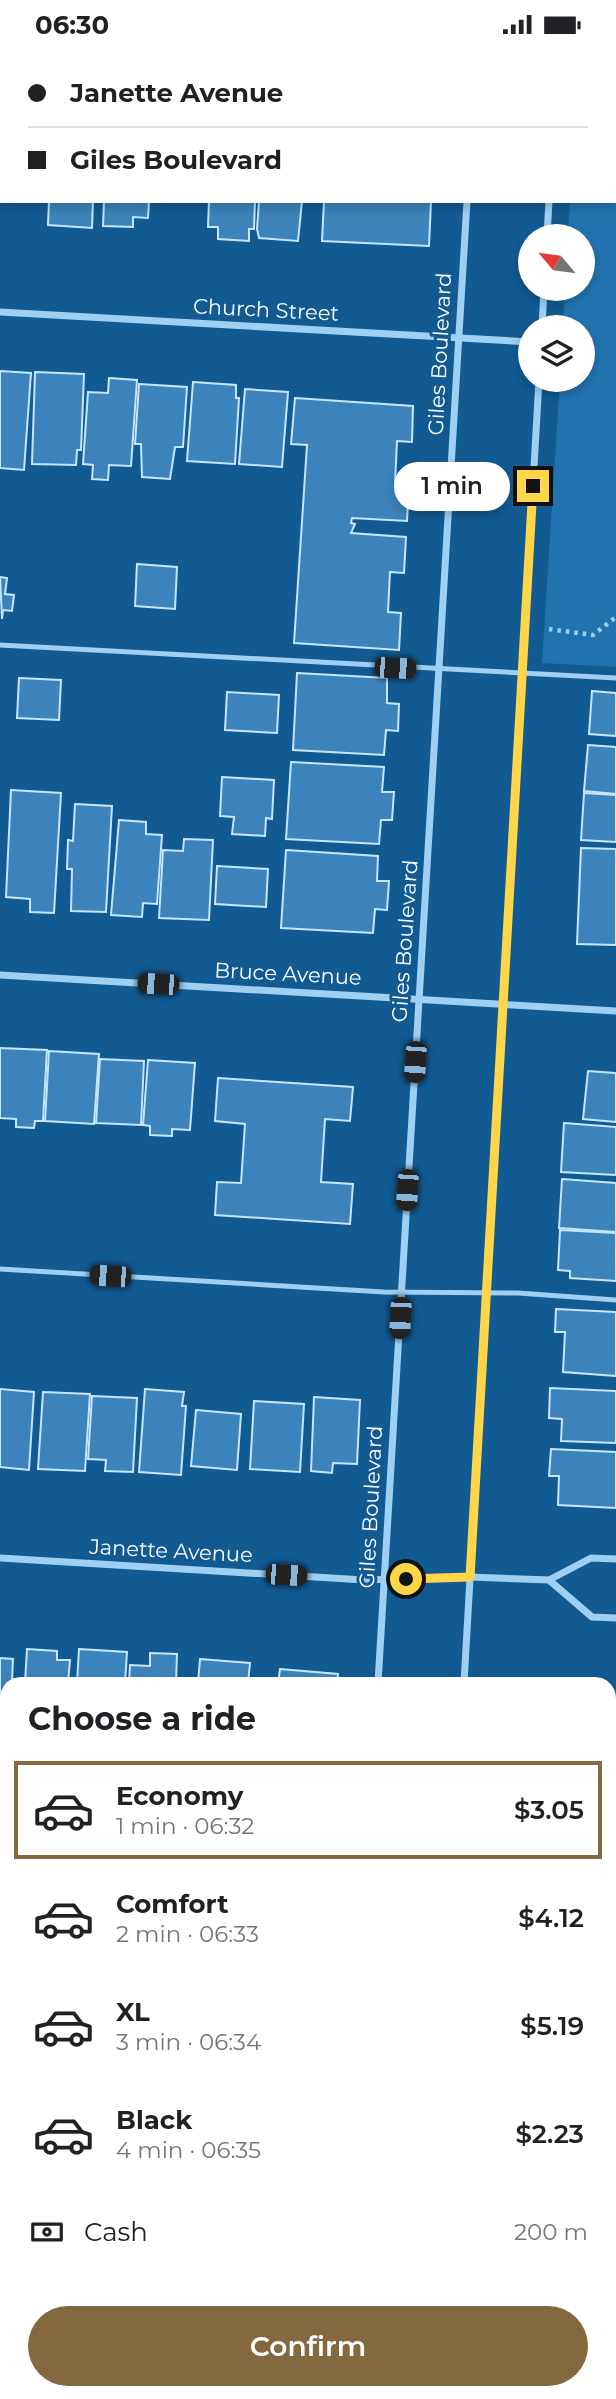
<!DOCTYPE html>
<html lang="en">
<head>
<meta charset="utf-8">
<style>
	body { margin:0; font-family:Montserrat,sans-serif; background:#f2f2f2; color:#202124; height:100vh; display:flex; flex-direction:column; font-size:26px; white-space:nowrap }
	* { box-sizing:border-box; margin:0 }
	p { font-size:23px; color:#757577 }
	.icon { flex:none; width:38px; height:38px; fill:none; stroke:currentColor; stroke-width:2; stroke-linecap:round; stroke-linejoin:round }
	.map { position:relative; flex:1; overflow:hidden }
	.drawer { position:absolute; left:0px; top:1628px; width:616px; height:723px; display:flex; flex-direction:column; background:#fff; border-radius:21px 21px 0 0; box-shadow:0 4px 10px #0003 }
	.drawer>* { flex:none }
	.hud { position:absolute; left:0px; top:0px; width:616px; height:154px; box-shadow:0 4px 10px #0003; display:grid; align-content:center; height:154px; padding:0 28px; background:#fff }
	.needle { width:46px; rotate:299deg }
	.fabs { position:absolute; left:518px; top:175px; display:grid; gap:14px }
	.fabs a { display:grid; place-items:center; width:77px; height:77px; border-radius:50%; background:#fff; box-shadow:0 4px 10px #0003; font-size:35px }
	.end { position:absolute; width:32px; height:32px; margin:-16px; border:9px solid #ffd54a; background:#111; box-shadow:0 0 0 4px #111 }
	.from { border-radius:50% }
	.bubble { position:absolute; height:49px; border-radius:24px; background:#fff; box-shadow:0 4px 10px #0003; font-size:23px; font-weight:600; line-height:49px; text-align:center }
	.car { position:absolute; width:21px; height:42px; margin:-21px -10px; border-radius:9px; box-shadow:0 0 5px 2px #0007; background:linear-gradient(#222 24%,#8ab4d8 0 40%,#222 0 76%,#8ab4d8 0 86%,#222 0) }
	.hud b { display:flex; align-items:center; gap:24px; height:66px; font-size:26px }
	.hud b+b { border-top:2px solid #e0e0e0 }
	.hud i { width:18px; height:18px; background:#202124 }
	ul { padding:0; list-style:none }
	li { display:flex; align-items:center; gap:21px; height:98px; margin:0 14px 10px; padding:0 14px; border:4px solid transparent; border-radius:0px }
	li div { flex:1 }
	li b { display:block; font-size:26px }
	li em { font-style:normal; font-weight:600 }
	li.current { border-color:#84683f }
	li>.icon { width:63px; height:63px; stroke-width:1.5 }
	h2 { padding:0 28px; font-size:32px; line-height:84px }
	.pay { display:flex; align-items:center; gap:18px; height:77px; padding:0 28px; font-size:26px }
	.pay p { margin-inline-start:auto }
	.primary-button { display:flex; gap:14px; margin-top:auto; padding:14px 28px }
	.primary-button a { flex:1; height:80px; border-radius:42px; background:#84683f; color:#fff; font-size:28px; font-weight:600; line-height:80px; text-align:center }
	.status { display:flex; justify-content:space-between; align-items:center; height:49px; padding:0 35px; background:#fff; direction:ltr }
	.status svg { height:19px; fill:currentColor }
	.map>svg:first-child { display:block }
	.green { fill:#2173af }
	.building { fill:#3b83ba; stroke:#c7e6fd; stroke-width:2 }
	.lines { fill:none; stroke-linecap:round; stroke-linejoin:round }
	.path { stroke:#9fcff2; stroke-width:4.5; stroke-dasharray:3.5 5; stroke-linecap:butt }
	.service { stroke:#9fcff2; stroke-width:5 }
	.minor { stroke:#9fcff2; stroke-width:7 }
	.route { stroke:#ffd54a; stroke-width:9 }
	.labels { text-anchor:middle; stroke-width:6; stroke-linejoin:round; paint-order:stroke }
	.street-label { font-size:21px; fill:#fff; stroke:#125a92 }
</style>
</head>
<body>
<div class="status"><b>06:30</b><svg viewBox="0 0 49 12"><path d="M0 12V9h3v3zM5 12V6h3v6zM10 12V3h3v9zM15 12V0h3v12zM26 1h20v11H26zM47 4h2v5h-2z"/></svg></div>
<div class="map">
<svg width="616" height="2350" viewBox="0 0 616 2350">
	<rect width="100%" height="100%" fill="#125a92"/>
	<g class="green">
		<polygon points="580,0 616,0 616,618 542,614 560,331 583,331 583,278 563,278 565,240 583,240 583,187 568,187 570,152 614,152 614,2"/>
		<rect x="609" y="1845" width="7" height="343"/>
	</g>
	<g class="building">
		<polygon points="163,0 202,0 163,2"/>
		<polygon points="49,152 93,152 92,179 48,176"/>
		<polygon points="104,152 149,152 148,169 133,168 133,178 103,177"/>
		<polygon points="209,152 255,152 254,180 249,180 249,192 218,190 218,178 208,178"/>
		<polygon points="259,152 302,152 298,192 259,189 257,180"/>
		<polygon points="324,152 431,152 429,197 322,192"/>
		<polygon points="0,322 31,324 24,421 0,419"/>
		<polygon points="35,323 84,325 81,401 77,401 76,416 32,415"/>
		<polygon points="109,329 137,331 131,417 109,416 108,431 92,430 93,416 83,415 88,343 108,344"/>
		<polygon points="193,333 236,336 236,349 239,349 235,415 187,412"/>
		<polygon points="139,335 187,338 183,398 175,398 170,430 142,428 141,395 135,395"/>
		<polygon points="245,340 288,343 282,418 239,415"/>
		<polygon points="295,349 413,357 412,393 397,392 395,435 409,436 407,472 352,469 351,474 355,475 351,484 406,488 404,524 390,523 388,563 401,564 399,601 294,594 307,396 291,395"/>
		<polygon points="137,515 177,518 175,560 135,557"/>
		<polygon points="0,528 7,529 5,545 14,546 12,562 3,561 2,570"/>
		<polygon points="297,624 387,629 387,654 399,655 398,682 386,681 384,706 293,701"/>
		<polygon points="19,629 61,631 59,671 17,669"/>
		<polygon points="592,642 616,644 616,687 589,685"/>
		<polygon points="227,643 279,646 277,684 225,681"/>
		<polygon points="588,696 616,698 616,745 584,742"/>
		<polygon points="291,713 384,718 382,743 394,743 392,771 381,771 379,795 286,790"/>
		<polygon points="222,728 274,731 272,770 266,769 265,787 232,785 234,768 220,767"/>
		<polygon points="11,741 61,744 54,864 30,863 30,850 6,848"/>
		<polygon points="584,744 616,746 616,793 581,791"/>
		<polygon points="75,755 112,757 106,863 71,862 72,820 67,820 68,791 73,792"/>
		<polygon points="119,771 146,773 146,785 162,786 157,855 143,854 142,868 111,866"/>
		<polygon points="184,790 213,791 209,871 159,869 163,801 183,802"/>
		<polygon points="581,799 616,800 616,896 577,895"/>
		<polygon points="286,801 378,807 377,832 389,832 387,861 375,860 373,884 281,879"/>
		<polygon points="217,817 268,820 266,858 215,855"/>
		<polygon points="0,999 47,1001 43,1072 35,1072 34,1079 16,1078 16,1070 0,1069"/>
		<polygon points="49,1002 99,1005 94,1075 45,1072"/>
		<polygon points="100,1010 144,1012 141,1076 96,1074"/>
		<polygon points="148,1011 195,1014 190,1081 172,1080 172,1087 150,1086 150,1077 143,1076"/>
		<polygon points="588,1022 616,1024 616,1073 583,1070"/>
		<polygon points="218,1029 353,1038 350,1072 325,1070 321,1133 353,1135 350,1175 215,1166 217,1133 241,1134 245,1075 215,1072"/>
		<polygon points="564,1074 616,1078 616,1126 561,1123"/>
		<polygon points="562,1130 616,1134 616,1183 559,1179"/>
		<polygon points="560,1181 616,1184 616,1232 570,1229 570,1222 558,1221"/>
		<polygon points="556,1260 616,1263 616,1327 563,1323 565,1283 555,1283"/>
		<polygon points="550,1339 616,1342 616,1394 561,1392 562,1370 549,1369"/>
		<polygon points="0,1340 34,1343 29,1421 0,1418"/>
		<polygon points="145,1340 184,1343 182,1357 186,1357 181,1426 139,1423"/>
		<polygon points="43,1343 90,1345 85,1422 38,1420"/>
		<polygon points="92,1347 137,1349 133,1423 105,1422 106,1411 88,1410"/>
		<polygon points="314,1348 360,1351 357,1415 333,1414 332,1424 311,1422"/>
		<polygon points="254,1352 304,1355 300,1423 250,1420"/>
		<polygon points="196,1361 241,1365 237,1421 191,1417"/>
		<polygon points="551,1400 616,1403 616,1459 558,1456 559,1427 549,1427"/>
		<polygon points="27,1600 57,1602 57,1611 70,1611 68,1634 25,1634"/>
		<polygon points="79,1600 127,1603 125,1634 77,1634"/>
		<polygon points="150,1604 177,1605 176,1634 129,1634 130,1616 150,1617"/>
		<polygon points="0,1609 13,1610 12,1632 22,1632 7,1634 7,1689 0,1689"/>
		<polygon points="200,1610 250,1614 248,1634 198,1634"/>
		<polygon points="280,1620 338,1625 337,1634 278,1634"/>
		<polygon points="609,1651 616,1652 616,1700 609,1700"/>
		<polygon points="0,1806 7,1806 7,2033 1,2033 0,2054"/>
	</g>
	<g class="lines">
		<g class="path">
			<polyline points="610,0 613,2"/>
			<polyline points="549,580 593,586 616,568"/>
		</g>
		<g class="service">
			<polyline points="0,596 616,629"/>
			<polyline points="0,1220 384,1243 518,1244 616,1251"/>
			<polyline points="0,1786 7,1787"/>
			<polyline points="609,1825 616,1825"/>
		</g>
		<g class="minor">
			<polyline points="476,2 476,0"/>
			<polyline points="557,2 557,0"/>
			<polyline points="547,187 549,152"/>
			<polyline points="0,263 530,293"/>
			<polyline points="542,278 544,240"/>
			<polyline points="0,926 616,962"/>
			<polyline points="0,1509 364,1531 469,1528 549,1531 592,1568 616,1569"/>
			<polyline points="549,1531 591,1509 616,1510"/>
			<polyline points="378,1634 467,152"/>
			<polyline points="464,1634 539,331"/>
		</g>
	</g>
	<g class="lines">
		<polyline class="route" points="406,1530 470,1528 533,437"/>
	</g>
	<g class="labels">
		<g class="street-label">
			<text transform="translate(266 261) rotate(3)" y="7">Church Street</text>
			<text transform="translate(440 305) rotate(-87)" y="7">Giles Boulevard</text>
			<text transform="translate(405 892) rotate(-86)" y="7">Giles Boulevard</text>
			<text transform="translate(288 925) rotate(3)" y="7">Bruce Avenue</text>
			<text transform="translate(371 1458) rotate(-87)" y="7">Giles Boulevard</text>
			<text transform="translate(171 1502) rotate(3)" y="7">Janette Avenue</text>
		</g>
	</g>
</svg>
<div class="fabs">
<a><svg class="needle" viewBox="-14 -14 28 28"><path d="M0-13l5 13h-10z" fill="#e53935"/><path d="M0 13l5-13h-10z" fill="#757577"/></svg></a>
<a><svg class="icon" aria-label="layers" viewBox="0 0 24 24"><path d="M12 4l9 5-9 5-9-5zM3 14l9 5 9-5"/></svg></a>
</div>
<i class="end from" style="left:406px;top:1530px"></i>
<i class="end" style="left:533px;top:437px"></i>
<div class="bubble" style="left:394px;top:413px;width:116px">1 min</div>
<i class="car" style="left:395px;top:619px;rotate:93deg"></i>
<i class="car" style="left:158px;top:935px;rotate:273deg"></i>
<i class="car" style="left:415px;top:1013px;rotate:184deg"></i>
<i class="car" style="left:407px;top:1141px;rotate:184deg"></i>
<i class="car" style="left:110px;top:1227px;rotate:274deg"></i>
<i class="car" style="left:400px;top:1269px;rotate:183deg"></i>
<i class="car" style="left:286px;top:1526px;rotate:93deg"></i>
<div class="hud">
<b><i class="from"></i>Janette Avenue</b>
<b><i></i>Giles Boulevard</b>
</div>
<section class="drawer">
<h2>Choose a ride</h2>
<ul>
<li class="current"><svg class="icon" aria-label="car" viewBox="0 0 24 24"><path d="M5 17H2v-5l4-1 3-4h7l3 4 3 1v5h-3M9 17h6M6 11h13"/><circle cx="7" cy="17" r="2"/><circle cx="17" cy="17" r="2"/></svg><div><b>Economy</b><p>1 min · 06:32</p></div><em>$3.05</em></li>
<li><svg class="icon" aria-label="car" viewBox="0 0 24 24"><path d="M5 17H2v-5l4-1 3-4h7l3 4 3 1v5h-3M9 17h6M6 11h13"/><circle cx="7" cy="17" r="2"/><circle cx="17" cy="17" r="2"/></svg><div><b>Comfort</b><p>2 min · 06:33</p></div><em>$4.12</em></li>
<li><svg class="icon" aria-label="car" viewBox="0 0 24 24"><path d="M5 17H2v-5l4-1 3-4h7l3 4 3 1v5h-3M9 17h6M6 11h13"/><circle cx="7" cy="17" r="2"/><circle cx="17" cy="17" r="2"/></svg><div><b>XL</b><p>3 min · 06:34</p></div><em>$5.19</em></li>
<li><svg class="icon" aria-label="car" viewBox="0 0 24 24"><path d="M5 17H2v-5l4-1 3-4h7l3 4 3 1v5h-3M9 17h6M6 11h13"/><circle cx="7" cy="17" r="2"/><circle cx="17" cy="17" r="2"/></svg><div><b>Black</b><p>4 min · 06:35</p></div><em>$2.23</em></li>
</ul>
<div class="pay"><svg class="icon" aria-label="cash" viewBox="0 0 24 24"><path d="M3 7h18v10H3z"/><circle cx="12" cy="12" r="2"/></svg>Cash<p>200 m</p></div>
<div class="primary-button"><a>Confirm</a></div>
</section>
</div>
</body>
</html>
